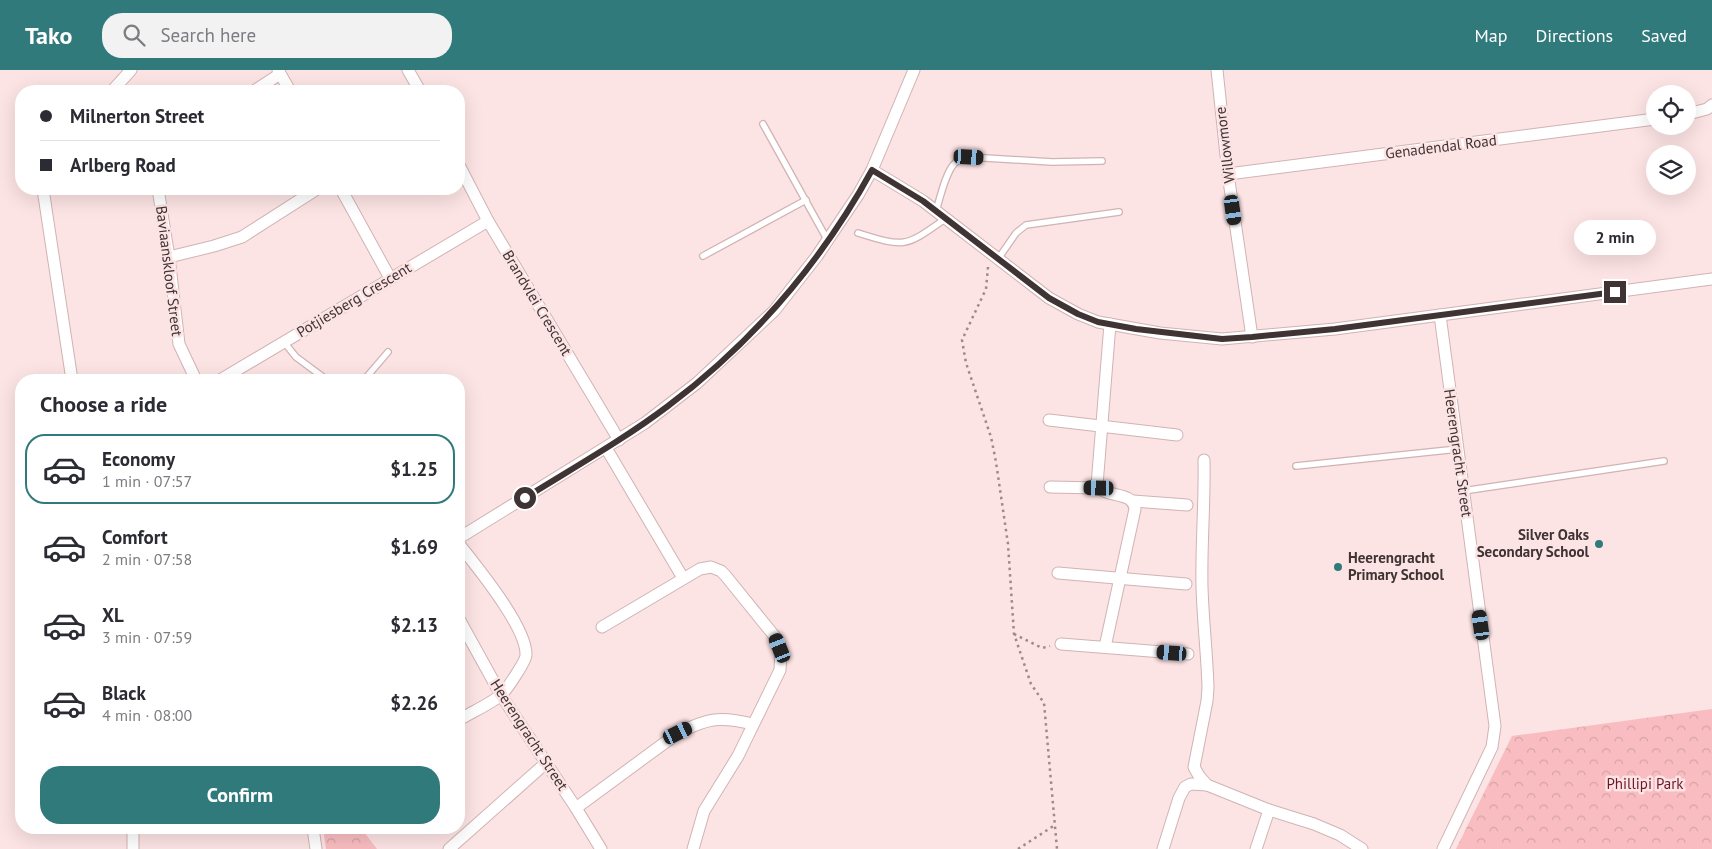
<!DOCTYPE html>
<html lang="en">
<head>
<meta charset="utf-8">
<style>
	body { margin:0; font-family:"PT Sans",sans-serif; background:#f2f2f3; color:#2b2b33; height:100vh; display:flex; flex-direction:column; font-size:19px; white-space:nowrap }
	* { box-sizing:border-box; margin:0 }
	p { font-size:16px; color:#7c7c81 }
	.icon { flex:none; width:28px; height:28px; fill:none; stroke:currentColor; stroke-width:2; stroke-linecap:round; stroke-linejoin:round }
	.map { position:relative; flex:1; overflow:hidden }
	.drawer { position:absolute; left:15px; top:304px; width:450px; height:460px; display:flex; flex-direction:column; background:#fff; border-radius:20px; box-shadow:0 5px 20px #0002 }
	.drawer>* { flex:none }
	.top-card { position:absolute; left:15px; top:15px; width:450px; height:110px; border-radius:20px; box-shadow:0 5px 20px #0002; display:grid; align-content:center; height:110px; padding:0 25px; background:#fff }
	.fabs { position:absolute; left:1646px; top:15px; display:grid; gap:10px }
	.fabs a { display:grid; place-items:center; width:50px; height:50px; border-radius:50%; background:#fff; box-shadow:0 5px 20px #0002; font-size:25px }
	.end { position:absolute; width:22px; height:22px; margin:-11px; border:6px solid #3f3334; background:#fff; box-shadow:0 0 0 2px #fff }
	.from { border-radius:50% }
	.bubble { position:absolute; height:35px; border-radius:18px; background:#fff; box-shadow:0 5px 20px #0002; font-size:16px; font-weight:600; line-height:35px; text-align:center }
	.car { position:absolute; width:15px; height:30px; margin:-15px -8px; border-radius:6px; box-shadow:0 0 4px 1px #0007; background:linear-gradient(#222 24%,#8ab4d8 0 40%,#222 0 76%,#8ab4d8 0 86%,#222 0) }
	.top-card b { display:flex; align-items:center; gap:18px; height:48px; font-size:19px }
	.top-card b+b { border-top:1px solid #e1e1e2 }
	.top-card i { width:12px; height:12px; background:#2b2b33 }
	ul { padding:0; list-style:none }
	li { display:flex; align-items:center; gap:15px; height:70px; margin:0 10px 8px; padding:0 15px; border:2px solid transparent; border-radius:20px }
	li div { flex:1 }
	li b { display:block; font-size:19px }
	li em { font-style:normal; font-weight:600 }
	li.current { border-color:#317a7b }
	li>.icon { width:45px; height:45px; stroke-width:1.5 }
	h2 { padding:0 25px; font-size:22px; line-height:60px }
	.button { display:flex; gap:10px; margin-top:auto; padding:10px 25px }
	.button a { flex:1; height:58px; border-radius:20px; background:#317a7b; color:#fff; font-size:20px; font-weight:600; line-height:58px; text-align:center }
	header { display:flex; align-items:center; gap:30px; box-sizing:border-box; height:70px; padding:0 25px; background:#317a7b; color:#fff }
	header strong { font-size:24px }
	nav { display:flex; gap:28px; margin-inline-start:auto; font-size:18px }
	.search { width:350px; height:45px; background:#f2f2f3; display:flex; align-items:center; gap:12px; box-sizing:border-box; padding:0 18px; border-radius:20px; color:#7c7c81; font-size:19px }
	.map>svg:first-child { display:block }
	.park { fill:url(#park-crowns) }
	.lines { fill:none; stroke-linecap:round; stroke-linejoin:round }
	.service-casing { stroke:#d1b3b4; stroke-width:8 }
	.minor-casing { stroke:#d1b3b4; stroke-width:13 }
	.path { stroke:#9c898a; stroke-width:2.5; stroke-dasharray:2.5 4; stroke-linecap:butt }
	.service { stroke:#fff; stroke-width:5.5 }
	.minor { stroke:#fff; stroke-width:11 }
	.route { stroke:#3f3334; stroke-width:6 }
	.poi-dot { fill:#317a7b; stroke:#fce3e4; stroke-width:2 }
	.labels { text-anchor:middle; stroke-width:5; stroke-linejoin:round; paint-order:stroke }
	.street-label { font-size:15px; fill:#3f3334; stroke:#fce3e4 }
	.poi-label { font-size:15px; font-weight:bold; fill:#3f3334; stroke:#fce3e4; text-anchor:end }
	.park-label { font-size:15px; fill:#6e1528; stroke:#fce3e4 }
</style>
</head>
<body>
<header>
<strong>Tako</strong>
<div class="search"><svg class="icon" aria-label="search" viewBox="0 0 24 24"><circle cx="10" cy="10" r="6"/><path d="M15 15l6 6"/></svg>Search here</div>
<nav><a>Map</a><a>Directions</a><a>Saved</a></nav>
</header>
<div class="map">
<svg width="1712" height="779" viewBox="0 0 1712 779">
	<defs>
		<pattern id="park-crowns" width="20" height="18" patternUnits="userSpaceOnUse" patternTransform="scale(1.25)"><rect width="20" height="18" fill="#f9bdc1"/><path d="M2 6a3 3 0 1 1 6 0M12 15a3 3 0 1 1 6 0" fill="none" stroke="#d6a3a6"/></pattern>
	</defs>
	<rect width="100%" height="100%" fill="#fce3e4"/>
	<g class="park">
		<polygon points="1712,639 1712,779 1456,779 1512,666"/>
		<polygon points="323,758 361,758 377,779 326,779"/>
	</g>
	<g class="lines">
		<g class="service-casing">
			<g id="service">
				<polyline points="763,54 828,171"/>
				<path d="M936,141C940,128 946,101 955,93C958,89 964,88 969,87L1052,92L1102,91"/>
				<path d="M858,163C906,178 905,177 945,149"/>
				<polyline points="703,186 806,130"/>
				<polyline points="998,189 1016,163 1026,155 1119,142"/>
				<polyline points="284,272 296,287 327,310"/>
				<polyline points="364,310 388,282"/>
				<polyline points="1296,396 1458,379"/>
				<polyline points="1463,421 1664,391"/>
			</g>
		</g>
		<g class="minor-casing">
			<g id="minor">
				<polyline points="278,0 290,21"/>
				<polyline points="408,0 420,21"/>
				<polyline points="1217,0 1228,104 1252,267"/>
				<polyline points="112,21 131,0"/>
				<polyline points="254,21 280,4"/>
				<polyline points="1688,44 1707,39 1712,35"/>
				<polyline points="459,95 488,151 619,370"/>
				<polyline points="872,100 923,131 1049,228 1078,244 1098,252 1160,263 1222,269 1335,259 1712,209"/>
				<polyline points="1228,104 1655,49"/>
				<polyline points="43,119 72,310"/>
				<polyline points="158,119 169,187 179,274 196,310"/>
				<polyline points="341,119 390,208"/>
				<polyline points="169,187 214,176 242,167 317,119"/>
				<polyline points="1440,245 1495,656 1492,677 1443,779"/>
				<polyline points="220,310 488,151"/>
				<polyline points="1049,350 1177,365"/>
				<polyline points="606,378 683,508"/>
				<path d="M1204,390C1205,432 1201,474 1202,517C1203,551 1207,584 1208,617L1207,631L1194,697L1199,706L1207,715"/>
				<polyline points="1050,417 1099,418"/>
				<polyline points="1133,431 1187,435"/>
				<polyline points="459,468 645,353 697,313 774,241 817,186 858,125 872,100 914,0"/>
				<path d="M459,474C476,496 527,557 526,585C526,591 507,619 502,624C494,632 470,643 459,650"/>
				<polyline points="1058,503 1186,514"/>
				<polyline points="459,549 501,625 576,738 601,779"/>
				<path d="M602,557L700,499L711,497L721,501L725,505L776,568C781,580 781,588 780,600L738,686L704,741L693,779"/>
				<polyline points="1061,574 1188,584"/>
				<path d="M1105,577L1135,439C1133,420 1105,429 1097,415L1110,254"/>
				<path d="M576,738L678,663C708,648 720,646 753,654"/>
				<polyline points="133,758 133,779"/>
				<polyline points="313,758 316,779"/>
				<polyline points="449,779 546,693"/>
				<polyline points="1163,779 1179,728 1185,717 1191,714 1207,715 1269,740 1314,754 1340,765 1362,779"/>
				<polyline points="1256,779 1269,740"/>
			</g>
		</g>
		<g class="path">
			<polyline points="988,197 986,219 962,270 966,293 991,367 996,392 1008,474 1014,564 1031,614 1044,633 1057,779"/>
			<polyline points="1014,564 1042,578 1050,576"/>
			<polyline points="1018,779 1055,755"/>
		</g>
		<use href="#service" class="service"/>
		<use href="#minor" class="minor"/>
	</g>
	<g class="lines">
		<path class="route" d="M525,428C573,398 623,370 668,336C753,272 821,193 872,100L923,131L1049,228L1078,244L1098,252L1136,259L1222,269L1252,267L1335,259L1615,222"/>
	</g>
	<g class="poi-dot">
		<circle cx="1599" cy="474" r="5"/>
		<circle cx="1338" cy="497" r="5"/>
	</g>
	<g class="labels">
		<g class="street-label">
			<text transform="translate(1225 75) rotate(-97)" y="5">Willowmore</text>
			<text transform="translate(1441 77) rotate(-7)" y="5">Genadendal Road</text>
			<text transform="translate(169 201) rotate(83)" y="5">Baviaanskloof Street</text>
			<text transform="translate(354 230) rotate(-31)" y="5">Potjiesberg Crescent</text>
			<text transform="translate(537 233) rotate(59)" y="5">Brandvlei Crescent</text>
			<text transform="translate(1458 383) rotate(82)" y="5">Heerengracht Street</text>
			<text transform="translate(529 665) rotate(57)" y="5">Heerengracht Street</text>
		</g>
		<g class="poi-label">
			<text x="1589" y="470">Silver Oaks<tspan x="1589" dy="17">Secondary School</tspan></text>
			<text x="1348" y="493" text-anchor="start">Heerengracht<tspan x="1348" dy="17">Primary School</tspan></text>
		</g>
		<g class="park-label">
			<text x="1645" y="719">Phillipi Park</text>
		</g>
	</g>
</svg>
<div class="fabs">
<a><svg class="icon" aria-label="locate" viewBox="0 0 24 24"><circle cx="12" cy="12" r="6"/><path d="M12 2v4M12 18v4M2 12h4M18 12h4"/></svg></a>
<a><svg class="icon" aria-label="layers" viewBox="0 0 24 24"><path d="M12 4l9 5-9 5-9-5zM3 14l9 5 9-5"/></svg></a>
</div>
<i class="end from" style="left:525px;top:428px"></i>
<i class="end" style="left:1615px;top:222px"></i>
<div class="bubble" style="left:1574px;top:150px;width:82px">2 min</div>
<i class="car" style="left:969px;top:87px;rotate:93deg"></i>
<i class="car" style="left:1233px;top:140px;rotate:172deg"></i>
<i class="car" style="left:1099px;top:418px;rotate:271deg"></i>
<i class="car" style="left:1481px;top:555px;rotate:352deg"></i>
<i class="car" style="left:780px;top:578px;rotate:338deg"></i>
<i class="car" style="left:1172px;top:583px;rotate:274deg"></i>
<i class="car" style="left:678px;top:663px;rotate:64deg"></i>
<div class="top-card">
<b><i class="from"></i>Milnerton Street</b>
<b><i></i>Arlberg Road</b>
</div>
<section class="drawer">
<h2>Choose a ride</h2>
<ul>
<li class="current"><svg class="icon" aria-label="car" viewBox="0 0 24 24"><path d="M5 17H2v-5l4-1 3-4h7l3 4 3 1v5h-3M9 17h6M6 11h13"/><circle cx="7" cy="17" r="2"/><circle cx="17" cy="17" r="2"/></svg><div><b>Economy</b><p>1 min · 07:57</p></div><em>$1.25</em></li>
<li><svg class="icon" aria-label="car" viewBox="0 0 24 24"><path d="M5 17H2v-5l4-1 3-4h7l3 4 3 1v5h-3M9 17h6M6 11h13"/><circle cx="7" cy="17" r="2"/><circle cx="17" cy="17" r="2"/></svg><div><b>Comfort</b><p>2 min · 07:58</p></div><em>$1.69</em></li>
<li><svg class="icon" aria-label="car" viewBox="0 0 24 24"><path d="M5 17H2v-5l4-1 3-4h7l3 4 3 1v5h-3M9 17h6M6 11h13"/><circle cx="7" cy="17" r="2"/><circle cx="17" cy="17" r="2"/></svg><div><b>XL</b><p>3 min · 07:59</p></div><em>$2.13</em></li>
<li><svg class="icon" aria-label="car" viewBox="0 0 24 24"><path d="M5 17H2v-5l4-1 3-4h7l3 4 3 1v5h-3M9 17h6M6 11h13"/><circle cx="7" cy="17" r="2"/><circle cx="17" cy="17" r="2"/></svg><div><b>Black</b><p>4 min · 08:00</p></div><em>$2.26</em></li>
</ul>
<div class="button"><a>Confirm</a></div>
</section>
</div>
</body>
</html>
